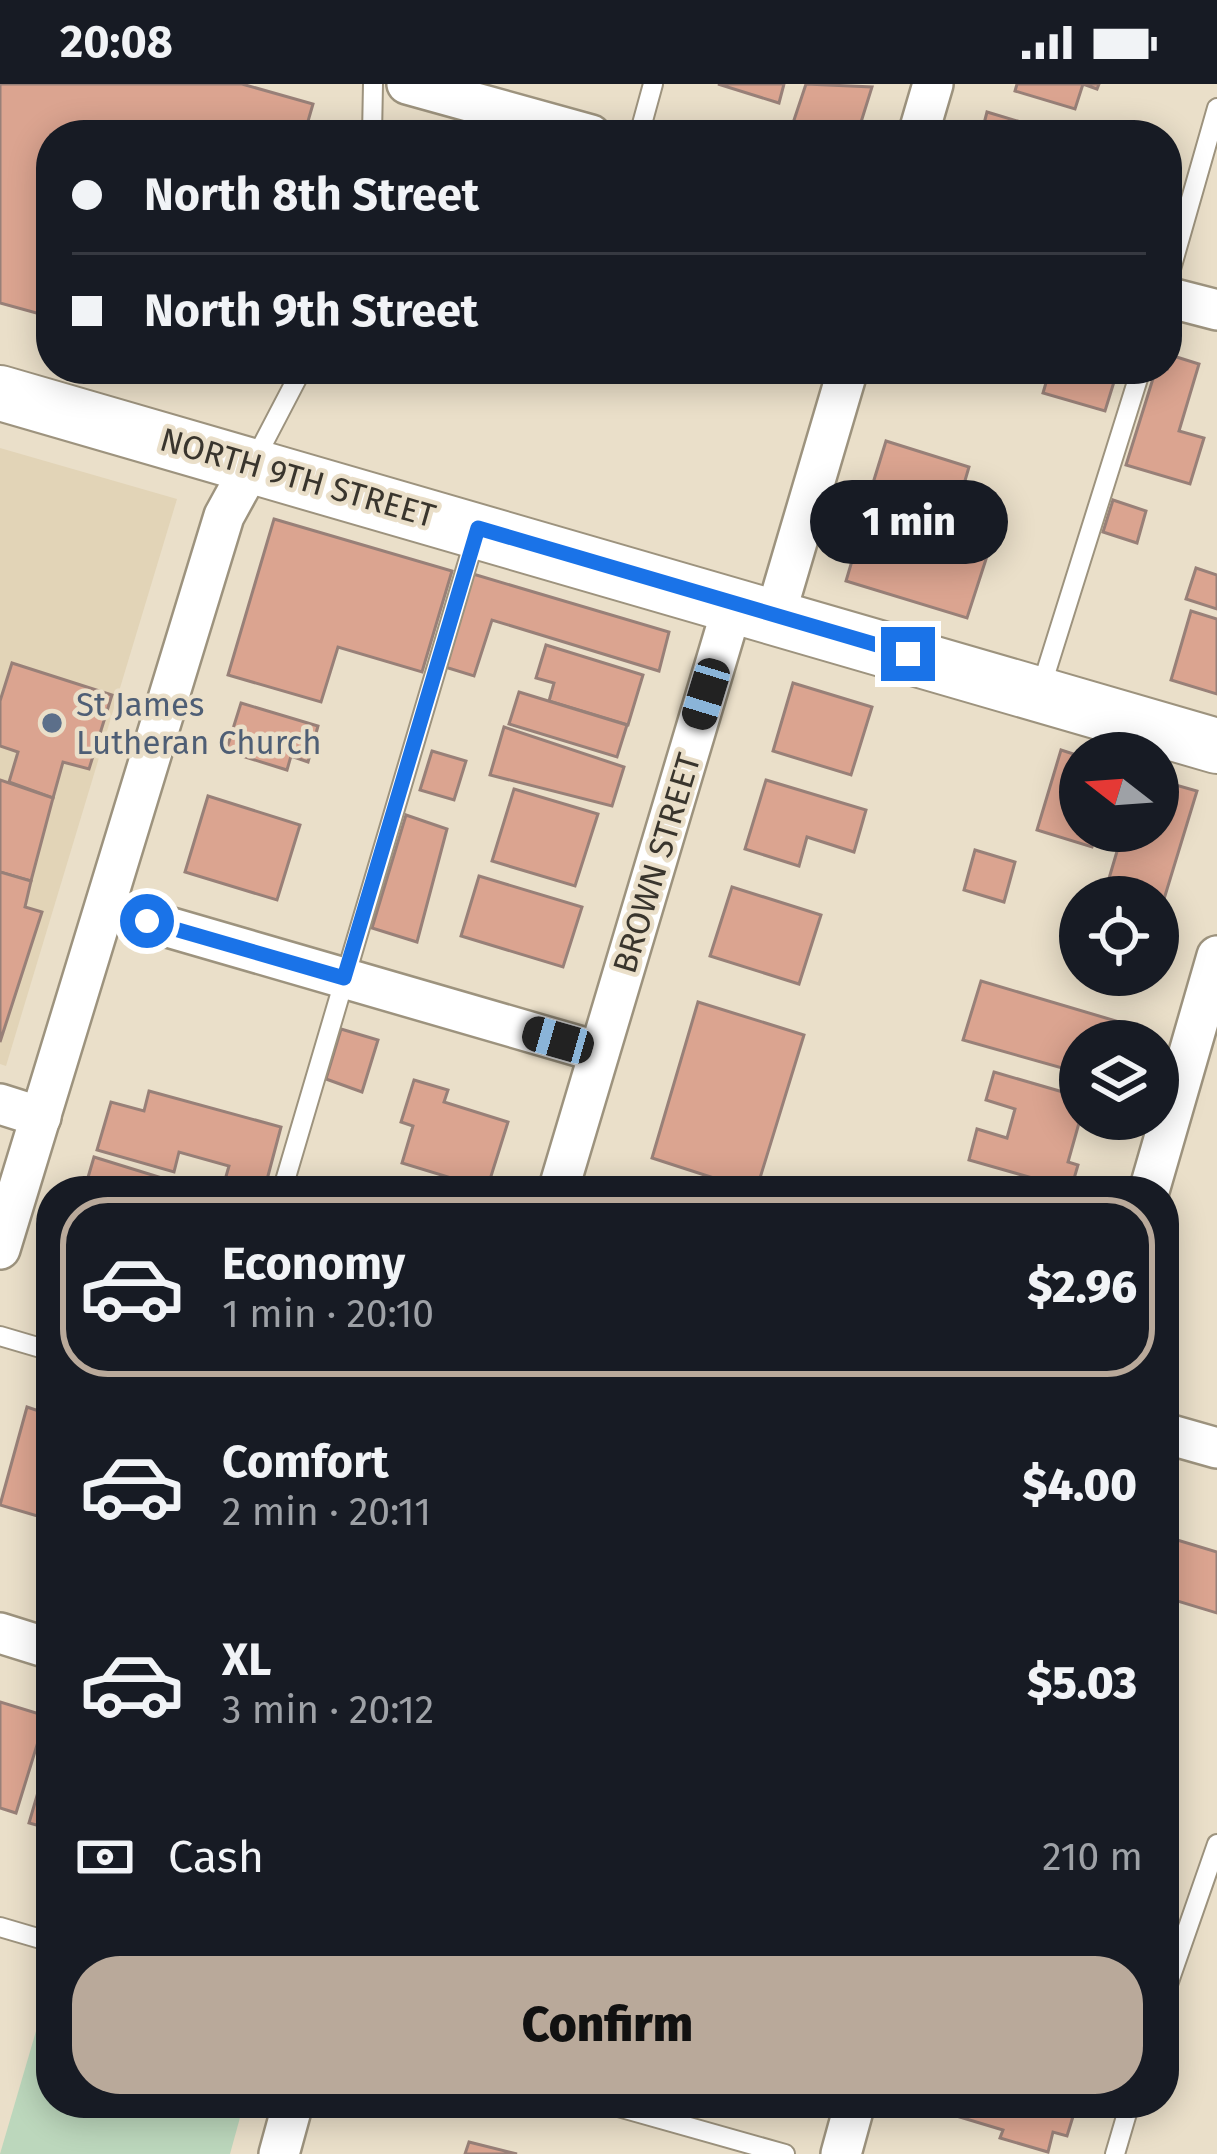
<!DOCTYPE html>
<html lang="en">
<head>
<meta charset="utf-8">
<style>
	body { margin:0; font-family:"Fira Sans",sans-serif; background:#20242c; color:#f1f3f6; height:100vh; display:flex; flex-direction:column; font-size:45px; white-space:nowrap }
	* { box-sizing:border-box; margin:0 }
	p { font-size:39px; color:#9ea1a6 }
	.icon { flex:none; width:66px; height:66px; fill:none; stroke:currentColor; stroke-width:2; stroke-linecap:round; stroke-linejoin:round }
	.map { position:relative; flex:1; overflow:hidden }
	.drawer { position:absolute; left:36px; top:1092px; width:1143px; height:942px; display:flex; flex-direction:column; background:#171b24; border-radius:48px; box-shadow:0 6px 30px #0003 }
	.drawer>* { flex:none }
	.hud { position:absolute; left:36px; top:36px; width:1146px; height:264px; border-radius:48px; box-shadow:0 6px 30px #0003; display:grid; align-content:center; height:264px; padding:0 36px; background:#171b24 }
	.needle { width:78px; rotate:287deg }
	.controls { position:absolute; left:1059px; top:648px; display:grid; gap:24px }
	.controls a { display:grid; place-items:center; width:120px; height:120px; border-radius:50%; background:#171b24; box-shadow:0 6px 30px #0003; font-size:60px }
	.end { position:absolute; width:54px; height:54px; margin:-27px; border:15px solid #1a73e8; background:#fff; box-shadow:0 0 0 6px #fff }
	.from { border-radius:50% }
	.bubble { position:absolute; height:84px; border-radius:42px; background:#171b24; box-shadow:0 6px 30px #0003; font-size:39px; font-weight:800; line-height:84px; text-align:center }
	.car { position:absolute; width:36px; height:72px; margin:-36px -18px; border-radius:15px; box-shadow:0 0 9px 3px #0007; background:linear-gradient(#222 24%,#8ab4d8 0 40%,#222 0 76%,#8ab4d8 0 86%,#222 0) }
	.hud b { display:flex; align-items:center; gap:42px; height:114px; font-size:45px }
	.hud b+b { border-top:3px solid #363941 }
	.hud i { width:30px; height:30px; background:#f1f3f6 }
	ul { padding:21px 0 0; list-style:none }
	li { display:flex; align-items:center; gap:36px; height:180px; margin:0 24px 18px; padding:0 12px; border:6px solid transparent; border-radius:48px }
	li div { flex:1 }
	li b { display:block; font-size:45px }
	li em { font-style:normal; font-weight:800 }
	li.current { border-color:#b9a99a }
	li>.icon { width:108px; height:108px; stroke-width:1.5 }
	.pay { display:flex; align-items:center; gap:30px; height:132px; padding:0 36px; font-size:45px }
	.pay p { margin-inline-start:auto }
	.primary-button { display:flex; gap:24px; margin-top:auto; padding:24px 36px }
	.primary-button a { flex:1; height:138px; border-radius:48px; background:#b9a99a; color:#111; font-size:48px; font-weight:800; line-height:138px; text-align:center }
	.status { display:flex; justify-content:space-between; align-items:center; height:84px; padding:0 60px; background:#171b24; direction:ltr }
	.status svg { height:33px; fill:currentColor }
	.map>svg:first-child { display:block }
	.built { fill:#e2d4b7 }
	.green { fill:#bcd7bc }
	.building { fill:#dba490; stroke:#988078; stroke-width:3 }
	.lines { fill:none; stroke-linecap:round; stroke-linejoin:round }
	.service-casing { stroke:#9d937e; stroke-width:22 }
	.minor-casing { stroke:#9d937e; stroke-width:44 }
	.secondary-casing { stroke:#9d937e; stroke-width:58 }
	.service { stroke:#fff; stroke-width:18 }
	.minor { stroke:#fff; stroke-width:39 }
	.secondary { stroke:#fff; stroke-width:54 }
	.route { stroke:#1a73e8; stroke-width:15 }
	.service-dot { fill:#5c6f8a; stroke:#eadfc9; stroke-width:4.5 }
	.labels { text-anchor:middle; stroke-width:9; stroke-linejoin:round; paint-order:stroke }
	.street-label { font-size:33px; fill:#39352d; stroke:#eadfc9 }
	.service-label { font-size:33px; fill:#4e5e75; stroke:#eadfc9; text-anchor:start }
</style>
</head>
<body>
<div class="status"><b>20:08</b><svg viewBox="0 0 49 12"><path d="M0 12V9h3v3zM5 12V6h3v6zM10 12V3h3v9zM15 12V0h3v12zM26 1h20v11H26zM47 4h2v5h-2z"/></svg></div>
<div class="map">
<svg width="1217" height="2070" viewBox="0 0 1217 2070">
	<rect width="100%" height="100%" fill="#eadfc9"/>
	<polygon class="built" points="0,364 177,415 6,982 0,980"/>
	<polygon class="green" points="51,1896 51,2019 244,2019 230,2070 0,2070"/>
	<g class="building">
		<polygon points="0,0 242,0 313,20 304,51 51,51 51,233 0,219"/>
		<polygon points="718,0 784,0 779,19"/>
		<polygon points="806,0 872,3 857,51 830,51 793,39"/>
		<polygon points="1017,0 1099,0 1097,5 1083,0 1075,25 1015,7"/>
		<polygon points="987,28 1064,51 981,51"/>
		<polygon points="1167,270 1199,280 1179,347 1204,354 1190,400 1126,381 1156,285 1167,285"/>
		<polygon points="1050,285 1118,285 1105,327 1043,309"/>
		<polygon points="886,357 969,383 949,451 865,425"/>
		<polygon points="1113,416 1146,427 1137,459 1103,448"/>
		<polygon points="865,433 988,469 967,534 846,497"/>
		<polygon points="274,435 452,487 422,588 338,563 321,618 228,591"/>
		<polygon points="1196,484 1217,491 1217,525 1186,515"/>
		<polygon points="473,490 669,548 659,587 492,536 474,592 445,583"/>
		<polygon points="1191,527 1217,535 1217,610 1171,596"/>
		<polygon points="546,561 643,591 628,641 549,617 554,599 536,594"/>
		<polygon points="12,579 112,611 89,685 63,678 53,714 9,698 18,668 0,662 0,617"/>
		<polygon points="793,599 872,623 851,691 773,667"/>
		<polygon points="519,608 627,641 617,673 509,640"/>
		<polygon points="241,619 318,642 308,678 291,672 287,686 226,667"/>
		<polygon points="504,643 624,683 612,722 490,691"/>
		<polygon points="1061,666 1080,672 1080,747 1097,747 1092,763 1037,746"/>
		<polygon points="432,667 466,677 454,716 420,706"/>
		<polygon points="0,696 53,714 31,797 0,788"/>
		<polygon points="766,696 866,726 854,768 807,753 799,782 745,765"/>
		<polygon points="1158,696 1197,707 1161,825 1158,813 1105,808 1123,747 1158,747"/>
		<polygon points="514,705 598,730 575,802 492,777"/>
		<polygon points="208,712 300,741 277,816 185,788"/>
		<polygon points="406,731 447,745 417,858 372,844"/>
		<polygon points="975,766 1015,778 1004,818 964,806"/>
		<polygon points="0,788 31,797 25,823 42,828 0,958"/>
		<polygon points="479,792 582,823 563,883 461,852"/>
		<polygon points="732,803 821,831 799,900 710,872"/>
		<polygon points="981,897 1116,937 1110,957 1080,957 1080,989 963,956"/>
		<polygon points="698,918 804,951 756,1107 716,1107 720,1096 652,1074"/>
		<polygon points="341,945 378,956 362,1008 326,995"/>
		<polygon points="994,988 1080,1013 1080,1035 1090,1035 1088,1042 1079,1039 1068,1078 1078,1081 1071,1105 969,1076 977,1045 1007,1054 1015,1025 986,1016"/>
		<polygon points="414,996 448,1006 444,1018 508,1038 487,1105 402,1079 413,1042 401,1038"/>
		<polygon points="149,1007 281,1043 264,1107 202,1107 205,1098 223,1103 229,1082 179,1068 174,1088 97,1066 111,1018 144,1027"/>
		<polygon points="94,1073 175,1098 173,1107 84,1107"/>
		<polygon points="27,1323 51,1331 51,1436 0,1421"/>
		<polygon points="1164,1452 1217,1468 1217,1529 1164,1513"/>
		<polygon points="0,1618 46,1632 16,1729 0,1724"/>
		<polygon points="51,1664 51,1745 29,1739"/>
		<polygon points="935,2019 1060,2019 1075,2026 1067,2052 1053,2048 1048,2068 1000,2054 1003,2046 933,2025"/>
		<polygon points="469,2058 517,2070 465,2070"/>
	</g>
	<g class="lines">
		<g class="service-casing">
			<g id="service">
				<polyline points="372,51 373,0"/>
				<polyline points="639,51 653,0"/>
				<polyline points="1167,199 1217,24"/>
				<polyline points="254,377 302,285"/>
				<polyline points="1040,607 1141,285"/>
				<polyline points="282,1107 475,454"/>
				<polyline points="0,1252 51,1267"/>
				<polyline points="0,1843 51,1858"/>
				<polyline points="1164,1912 1217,1760"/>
				<polyline points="604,2019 785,2070"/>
				<polyline points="1115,2070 1130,2019"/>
			</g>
		</g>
		<g class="minor-casing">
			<g id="minor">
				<polyline points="407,0 591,51"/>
				<polyline points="918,51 933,0"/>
				<polyline points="1167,213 1217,226"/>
				<polyline points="775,532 848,285"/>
				<polyline points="106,825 599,968"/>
				<polyline points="0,1020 41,1033"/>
				<polyline points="558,1107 733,521"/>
				<polyline points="1149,1107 1217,872"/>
				<polyline points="0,1165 224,432 252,381"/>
				<polyline points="1164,1349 1217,1364"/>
				<polyline points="0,1549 51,1565"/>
				<polyline points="279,2070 293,2019"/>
				<polyline points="841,2070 855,2019"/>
			</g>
		</g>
		<g class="secondary-casing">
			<polyline id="secondary" points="0,309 1217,662"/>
		</g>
		<use href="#service" class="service"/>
		<use href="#minor" class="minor"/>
		<use href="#secondary" class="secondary"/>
	</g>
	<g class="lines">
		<polyline class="route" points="147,837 344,894 478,444 908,570"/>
	</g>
	<circle class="service-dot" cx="52" cy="639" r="12"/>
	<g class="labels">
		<g class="street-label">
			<text transform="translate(298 393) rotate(16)" y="12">NORTH 9TH STREET</text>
			<text transform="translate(656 779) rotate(-73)" y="12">BROWN STREET</text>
		</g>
		<g class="service-label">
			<text x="76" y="632">St James<tspan x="76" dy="38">Lutheran Church</tspan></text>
		</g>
	</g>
</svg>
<div class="controls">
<a><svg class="needle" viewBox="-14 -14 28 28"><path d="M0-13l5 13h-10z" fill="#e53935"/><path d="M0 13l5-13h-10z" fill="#9ea1a6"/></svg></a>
<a><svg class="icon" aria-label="locate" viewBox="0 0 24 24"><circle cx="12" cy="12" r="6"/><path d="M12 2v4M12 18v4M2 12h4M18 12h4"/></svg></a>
<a><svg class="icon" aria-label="layers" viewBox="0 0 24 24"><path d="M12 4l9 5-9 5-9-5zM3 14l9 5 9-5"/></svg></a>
</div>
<i class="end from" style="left:147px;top:837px"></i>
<i class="end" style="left:908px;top:570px"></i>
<div class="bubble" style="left:810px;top:396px;width:198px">1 min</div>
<i class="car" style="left:706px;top:610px;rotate:197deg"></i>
<i class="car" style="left:558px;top:956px;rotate:286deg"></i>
<div class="hud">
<b><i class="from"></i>North 8th Street</b>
<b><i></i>North 9th Street</b>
</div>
<section class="drawer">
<ul>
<li class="current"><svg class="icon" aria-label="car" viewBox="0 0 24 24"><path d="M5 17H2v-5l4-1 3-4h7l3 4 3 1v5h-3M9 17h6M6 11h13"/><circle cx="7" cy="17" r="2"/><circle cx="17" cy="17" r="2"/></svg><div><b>Economy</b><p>1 min · 20:10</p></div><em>$2.96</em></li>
<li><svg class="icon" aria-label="car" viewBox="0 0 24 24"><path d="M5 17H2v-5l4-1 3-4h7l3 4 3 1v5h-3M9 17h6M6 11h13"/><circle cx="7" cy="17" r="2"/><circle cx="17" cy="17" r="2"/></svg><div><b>Comfort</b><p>2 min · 20:11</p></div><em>$4.00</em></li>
<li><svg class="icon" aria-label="car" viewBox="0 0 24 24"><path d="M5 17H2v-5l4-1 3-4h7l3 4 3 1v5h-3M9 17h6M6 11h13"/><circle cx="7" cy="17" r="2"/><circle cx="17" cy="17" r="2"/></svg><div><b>XL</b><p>3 min · 20:12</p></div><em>$5.03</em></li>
</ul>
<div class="pay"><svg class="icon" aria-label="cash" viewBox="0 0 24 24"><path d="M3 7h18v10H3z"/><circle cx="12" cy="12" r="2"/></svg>Cash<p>210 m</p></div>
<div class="primary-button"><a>Confirm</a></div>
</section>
</div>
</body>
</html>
